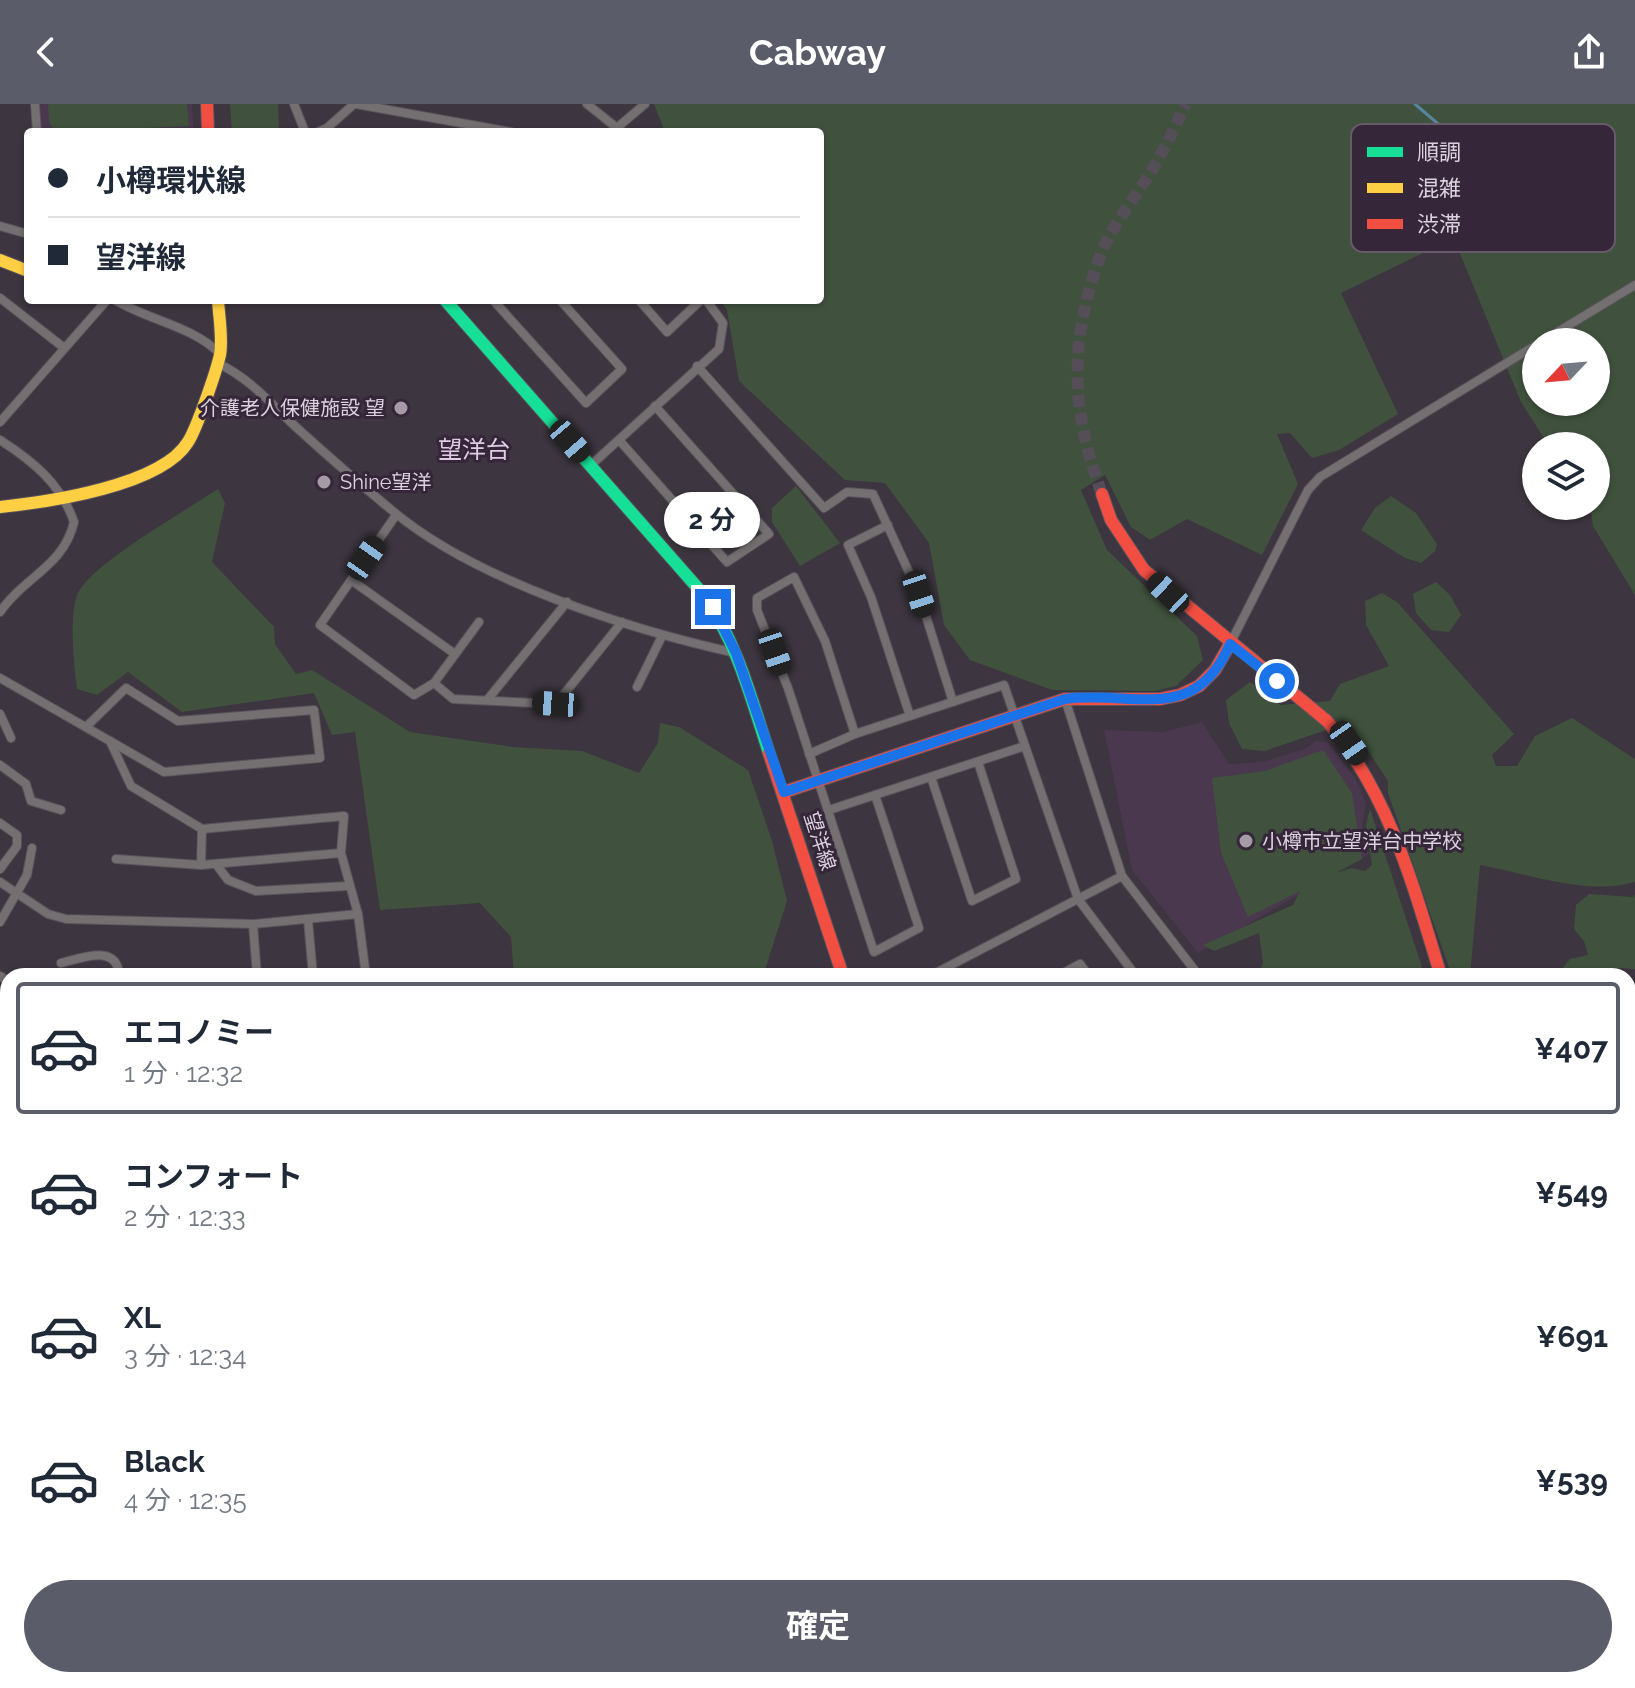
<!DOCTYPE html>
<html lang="ja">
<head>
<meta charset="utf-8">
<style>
	body { margin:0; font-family:Raleway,"Noto Sans JP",sans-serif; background:#f6f6f7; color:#1f2937; height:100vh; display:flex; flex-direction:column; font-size:30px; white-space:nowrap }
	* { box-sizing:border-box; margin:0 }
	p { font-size:26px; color:#747a83 }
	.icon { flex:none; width:44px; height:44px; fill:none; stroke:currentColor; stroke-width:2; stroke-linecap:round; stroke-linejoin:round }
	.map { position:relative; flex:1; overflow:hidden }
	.panel { position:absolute; left:0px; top:864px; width:1636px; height:720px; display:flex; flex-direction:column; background:#fff; border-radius:24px 24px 0 0; box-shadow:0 2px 6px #0004 }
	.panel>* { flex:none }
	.banner { position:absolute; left:24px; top:24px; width:800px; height:176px; border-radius:8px; box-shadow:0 2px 6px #0004; display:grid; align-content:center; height:176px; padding:0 24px; background:#fff }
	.needle { width:52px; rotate:244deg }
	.buttons { position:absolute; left:1522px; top:224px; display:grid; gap:16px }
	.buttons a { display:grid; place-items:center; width:88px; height:88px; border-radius:50%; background:#fff; box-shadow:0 2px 6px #0004; font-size:40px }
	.end { position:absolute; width:36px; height:36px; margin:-18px; border:10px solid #1a73e8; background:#fff; box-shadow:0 0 0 4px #fff }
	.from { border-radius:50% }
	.bubble { position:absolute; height:56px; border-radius:28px; background:#fff; box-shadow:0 2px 6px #0004; font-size:26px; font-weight:700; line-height:56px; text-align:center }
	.car { position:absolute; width:24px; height:48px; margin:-24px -12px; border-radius:10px; box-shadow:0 0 6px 2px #0007; background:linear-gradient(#222 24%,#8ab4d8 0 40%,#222 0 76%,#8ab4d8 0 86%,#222 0) }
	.banner b { display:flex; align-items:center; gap:28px; height:76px; font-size:30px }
	.banner b+b { border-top:2px solid #e0e1e3 }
	.banner i { width:20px; height:20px; background:#1f2937 }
	ul { padding:14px 0 0; list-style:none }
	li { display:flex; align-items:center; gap:24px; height:132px; margin:0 16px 12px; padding:0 8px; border:4px solid transparent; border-radius:8px }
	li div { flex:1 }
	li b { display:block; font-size:30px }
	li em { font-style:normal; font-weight:700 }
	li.selected { border-color:#5b5c69 }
	li>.icon { width:72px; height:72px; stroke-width:1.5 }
	.cta { display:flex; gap:16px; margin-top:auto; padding:16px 24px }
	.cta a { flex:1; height:92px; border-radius:48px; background:#5b5c69; color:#fff; font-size:32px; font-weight:700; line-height:92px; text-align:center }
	header { display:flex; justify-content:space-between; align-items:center; height:104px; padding:0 24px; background:#5b5c69; color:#fff; font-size:36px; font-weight:700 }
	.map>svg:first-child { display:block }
	.built { fill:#49384e }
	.green { fill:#40523e; fill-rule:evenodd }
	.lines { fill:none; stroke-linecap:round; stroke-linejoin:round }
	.stream { stroke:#56859d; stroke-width:3 }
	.secondary-tunnel { stroke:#554d57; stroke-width:12; stroke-dasharray:12 6; stroke-linecap:butt }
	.street-casing { stroke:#59525b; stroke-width:10 }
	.fast-casing { stroke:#59525b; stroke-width:14 }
	.slow-casing { stroke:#59525b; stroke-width:14 }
	.jam-casing { stroke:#59525b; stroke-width:14 }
	.street { stroke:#746f70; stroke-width:8 }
	.fast { stroke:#16e098; stroke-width:12 }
	.slow { stroke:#ffcf43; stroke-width:12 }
	.jam { stroke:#f24e42; stroke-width:12 }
	.route { stroke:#1a73e8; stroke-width:10 }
	.poi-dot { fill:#a49ba6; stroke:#352739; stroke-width:3 }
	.labels { text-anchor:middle; stroke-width:6; stroke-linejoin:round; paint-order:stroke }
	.poi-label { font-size:20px; fill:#dcd2de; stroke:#352739; text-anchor:start }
	.street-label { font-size:20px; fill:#dcd2de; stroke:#352739 }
	.quarter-label { font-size:24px; fill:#dfcce4; stroke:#352739 }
	.key { fill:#352739; stroke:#675a6b; stroke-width:2 }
	.key-label { font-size:22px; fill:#dcd2de }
</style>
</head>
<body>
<header><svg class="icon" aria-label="back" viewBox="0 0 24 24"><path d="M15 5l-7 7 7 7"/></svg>Cabway<svg class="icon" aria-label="share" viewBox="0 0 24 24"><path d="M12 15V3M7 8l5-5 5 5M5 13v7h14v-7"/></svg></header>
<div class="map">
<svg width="1635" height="1584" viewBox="0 0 1635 1584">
	<rect width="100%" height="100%" fill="#3d353f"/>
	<g class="built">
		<polygon points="40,0 192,0 194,28 41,28"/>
		<polygon points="1202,618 1229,660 1262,658 1304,645 1316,637 1327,638 1356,675 1366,698 1362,725 1369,750 1198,849 1132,766 1104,626 1163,628"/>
	</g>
	<g class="green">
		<polygon points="48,0 187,0 189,22 56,28 49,18"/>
		<polygon points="230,0 278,0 279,28 232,28"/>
		<path d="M654,0H1635V491L1593,422L1590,402H1596V342H1549L1521,298L1459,147L1423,149L1341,189L1398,310L1339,346L1312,354L1290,329L1277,330L1298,380L1262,451L1187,415L1150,436L1131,423L1105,371L1081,386L1107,446L1197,532L1203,556L1176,582L1155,587L1052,586L970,556L944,521L929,439L885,379L845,376L739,277L727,206L720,196H820V28H665ZM1536,238H1596V298H1536Z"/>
		<polygon points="796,382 840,439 800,462 772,418 772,404"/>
		<path d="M218,385L225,399L212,458L274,523L275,540L296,570L312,566L410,628L513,643L582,647L639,669L658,639L660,619L679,623L748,666L772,737L787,797L763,872H514L511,833L480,799L380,806L355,628L332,631L314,589L182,608L128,568L97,591L77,585C74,563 68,506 79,487C99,455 184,408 218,385Z"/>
		<polygon points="1391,392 1416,409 1437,440 1435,447 1421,459 1405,454 1361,426 1375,404"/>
		<polygon points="1436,478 1450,491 1461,511 1449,528 1431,526 1416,509 1413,490"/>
		<path d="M1382,489L1397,498L1514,630L1492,651L1496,662H1517L1535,632L1572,614L1635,655V778C1584,792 1530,770 1480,761L1470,872H1452L1388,689V677L1349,618L1265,647L1242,645L1229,619L1226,596L1250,578L1280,601L1330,597L1340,580L1389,562L1366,521L1365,497Z"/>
		<polygon points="1323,646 1352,689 1362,755 1336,769 1351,764 1365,767 1372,761 1366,720 1370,705 1425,872 1259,872 1263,858 1259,829 1214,847 1203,841 1293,801 1300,787 1248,813 1221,749 1212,674 1265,667"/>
		<polygon points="1589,790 1633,793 1635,790 1635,865 1620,864 1622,872 1556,872 1570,855 1588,851 1584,837 1574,825 1576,801"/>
		<polygon points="1628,886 1635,901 1635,1098 1628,1098"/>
		<polygon points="1635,1309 1635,1584 1131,1584 1137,1576 1628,1576 1628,1312"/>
		<polygon points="206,1576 768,1576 762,1584 208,1584 211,1581"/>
	</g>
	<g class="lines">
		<g class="stream">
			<polyline points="1415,0 1472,49"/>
			<polyline points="0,1145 8,1139"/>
			<polyline points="1221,1576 1227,1584"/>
		</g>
		<path class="secondary-tunnel" d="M1102,390C1070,305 1069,236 1101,150C1112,121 1136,93 1152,66C1165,45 1175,22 1186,0"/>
		<g class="street-casing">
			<g id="street">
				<polyline points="35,0 37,28"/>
				<polyline points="294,0 305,28"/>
				<polyline points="356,0 511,28"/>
				<polyline points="587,0 622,28"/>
				<polyline points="318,28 327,24 354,0"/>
				<polyline points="612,28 645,0"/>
				<polyline points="0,122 28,130"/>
				<polyline points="0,194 63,243"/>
				<path d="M115,196C148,216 194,223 219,249"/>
				<polyline points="493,196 586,299 622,265 560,196"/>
				<polyline points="639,196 667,228 701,196"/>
				<polyline points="1541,238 1635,181"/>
				<path d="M217,259C250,274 271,300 297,324C329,353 361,381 394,408C477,477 631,526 736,549"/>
				<polyline points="697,262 824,404 847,388 873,390 919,490 953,598"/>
				<polyline points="0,318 107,196"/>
				<path d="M0,336C33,357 61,380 74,418C64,462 24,473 0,508"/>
				<polyline points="619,336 727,458 769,430 655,302"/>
				<polyline points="591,361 719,245 723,219 706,196"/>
				<polyline points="396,411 320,521 414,591 434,579 479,518"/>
				<polyline points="888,421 848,441 871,493 910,612"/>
				<polyline points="351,476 455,550"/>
				<polyline points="1230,540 1308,386 1320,373 1536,241"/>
				<polyline points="0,574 164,668 320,654 314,606 178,617 126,584 87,622"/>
				<polyline points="434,579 453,595 556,600 622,518"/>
				<polyline points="637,583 662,532"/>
				<polyline points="488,595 567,498"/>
				<polyline points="1065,595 1122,772 1196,868 1206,872"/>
				<polyline points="0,610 11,634"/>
				<polyline points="855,630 825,537 794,473 757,494 757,506 788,584 874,848 919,824 875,691"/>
				<polyline points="110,637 131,682 202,725 344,712 341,749 358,810 366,872"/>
				<polyline points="809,650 855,630 1004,581 1078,795 1136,872"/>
				<polyline points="0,661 26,680 31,697 61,706"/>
				<polyline points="931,673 972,797 1016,775 978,658"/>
				<polyline points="829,706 1025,642"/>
				<polyline points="0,719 17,731 17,742 0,765"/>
				<polyline points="116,755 201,761 341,749"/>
				<polyline points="216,760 228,776 256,787 348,782"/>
				<polyline points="201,761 202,725"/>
				<polyline points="0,778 48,810 66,815 253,820 358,810"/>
				<polyline points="308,816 313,872"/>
				<polyline points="0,818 27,771 32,744"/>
				<polyline points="253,820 257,872"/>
				<path d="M61,859C82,854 118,839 119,872"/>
				<polyline points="0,872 8,877"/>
				<polyline points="227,872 257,870"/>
				<polyline points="930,872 1122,772"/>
				<polyline points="1058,872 1080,860 1089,872"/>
				<path d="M0,1056C6,1083 10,1111 4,1139H0"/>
				<polyline points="1628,1112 1635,1112"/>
				<polyline points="0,1171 8,1166"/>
				<polyline points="0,1270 8,1275"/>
				<polyline points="0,1335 8,1309"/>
				<polyline points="0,1494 8,1504"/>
				<polyline points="0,1553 8,1543"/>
				<polyline points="63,1576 69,1584"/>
				<polyline points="25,1584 36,1576"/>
				<polyline points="98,1584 108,1576"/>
				<polyline points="154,1584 163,1576"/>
				<polyline points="226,1584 227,1576"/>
				<polyline points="773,1584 778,1576"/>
				<polyline points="833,1584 839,1576"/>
				<polyline points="896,1584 903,1576"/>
				<polyline points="963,1584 970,1576"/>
				<polyline points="1034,1584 1043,1576"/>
			</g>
		</g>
		<g class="fast-casing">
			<g id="fast">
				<path d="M445,196L703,490C737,538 751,594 769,649"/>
				<polyline points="1299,1576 1301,1584"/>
			</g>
		</g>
		<g class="slow-casing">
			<g id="slow">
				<polyline points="0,156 28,167"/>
				<path d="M0,403C48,398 161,382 188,338C197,324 216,268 220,251C223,235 219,213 218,196"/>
				<polyline points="0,1044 8,1043"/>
				<polyline points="1103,1584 1113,1576"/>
			</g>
		</g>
		<g class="jam-casing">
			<g id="jam">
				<polyline points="207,0 208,28"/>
				<path d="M1102,390L1111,416L1144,466L1327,617C1390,692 1413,781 1441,872"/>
				<polyline points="769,649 843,872"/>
				<polyline points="784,688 1065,595 1160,595 1180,591 1199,582 1215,566 1230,540"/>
			</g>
		</g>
		<use href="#street" class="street"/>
		<use href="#fast" class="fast"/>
		<use href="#slow" class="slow"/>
		<use href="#jam" class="jam"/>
	</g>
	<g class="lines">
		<path class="route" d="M713,503L736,549L784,688L1065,595C1134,586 1195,622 1230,540L1277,577"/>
	</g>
	<g class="poi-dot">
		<circle cx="401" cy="304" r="8"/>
		<circle cx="324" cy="378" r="8"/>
		<circle cx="1246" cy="737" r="8"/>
	</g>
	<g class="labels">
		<g class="poi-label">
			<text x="385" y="311" text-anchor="end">介護老人保健施設 望</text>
			<text x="340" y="385">Shine望洋</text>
			<text x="1262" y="744">小樽市立望洋台中学校</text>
		</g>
		<g class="street-label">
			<text transform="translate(820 737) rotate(72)" y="7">望洋線</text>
		</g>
		<g class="quarter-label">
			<text x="474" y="354">望洋台</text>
		</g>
	</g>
	<rect x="1351" y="20" width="264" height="128" rx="12" class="key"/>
	<rect x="1367" y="43" width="36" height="10" fill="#16e098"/>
	<rect x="1367" y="79" width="36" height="10" fill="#ffcf43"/>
	<rect x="1367" y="115" width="36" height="10" fill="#f24e42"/>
	<g class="key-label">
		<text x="1417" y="56">順調</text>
		<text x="1417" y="92">混雑</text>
		<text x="1417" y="128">渋滞</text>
	</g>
</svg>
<div class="buttons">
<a><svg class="needle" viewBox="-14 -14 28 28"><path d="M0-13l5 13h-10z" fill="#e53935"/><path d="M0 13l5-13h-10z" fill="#747a83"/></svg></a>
<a><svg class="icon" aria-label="layers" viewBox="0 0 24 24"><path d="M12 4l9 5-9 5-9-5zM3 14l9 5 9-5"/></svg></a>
</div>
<i class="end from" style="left:1277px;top:577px"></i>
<i class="end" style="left:713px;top:503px"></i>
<div class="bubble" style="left:664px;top:388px;width:96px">2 分</div>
<i class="car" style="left:570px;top:337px;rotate:139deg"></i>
<i class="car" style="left:366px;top:454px;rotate:35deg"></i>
<i class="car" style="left:1168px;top:489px;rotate:313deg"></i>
<i class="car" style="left:919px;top:490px;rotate:162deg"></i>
<i class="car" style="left:775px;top:548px;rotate:161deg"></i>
<i class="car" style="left:556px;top:600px;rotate:274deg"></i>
<i class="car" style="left:1349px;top:639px;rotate:145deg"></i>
<div class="banner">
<b><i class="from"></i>小樽環状線</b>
<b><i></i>望洋線</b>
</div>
<section class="panel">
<ul>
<li class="selected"><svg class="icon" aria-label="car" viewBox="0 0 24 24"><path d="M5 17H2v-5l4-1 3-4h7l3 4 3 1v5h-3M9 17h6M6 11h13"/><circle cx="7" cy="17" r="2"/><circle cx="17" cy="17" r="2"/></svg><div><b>エコノミー</b><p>1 分 · 12:32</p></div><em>¥407</em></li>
<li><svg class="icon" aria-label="car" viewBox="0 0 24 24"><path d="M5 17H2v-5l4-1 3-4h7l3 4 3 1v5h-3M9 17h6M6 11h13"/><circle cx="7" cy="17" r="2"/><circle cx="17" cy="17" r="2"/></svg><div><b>コンフォート</b><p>2 分 · 12:33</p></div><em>¥549</em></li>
<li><svg class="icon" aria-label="car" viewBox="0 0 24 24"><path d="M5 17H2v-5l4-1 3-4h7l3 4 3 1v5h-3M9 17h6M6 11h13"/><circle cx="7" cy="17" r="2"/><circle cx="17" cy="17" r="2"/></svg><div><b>XL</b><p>3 分 · 12:34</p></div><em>¥691</em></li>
<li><svg class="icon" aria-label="car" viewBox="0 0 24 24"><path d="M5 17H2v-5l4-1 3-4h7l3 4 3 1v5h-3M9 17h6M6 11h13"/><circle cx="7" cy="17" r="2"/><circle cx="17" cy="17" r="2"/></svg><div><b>Black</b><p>4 分 · 12:35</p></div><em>¥539</em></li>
</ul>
<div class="cta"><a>確定</a></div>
</section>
</div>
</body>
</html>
